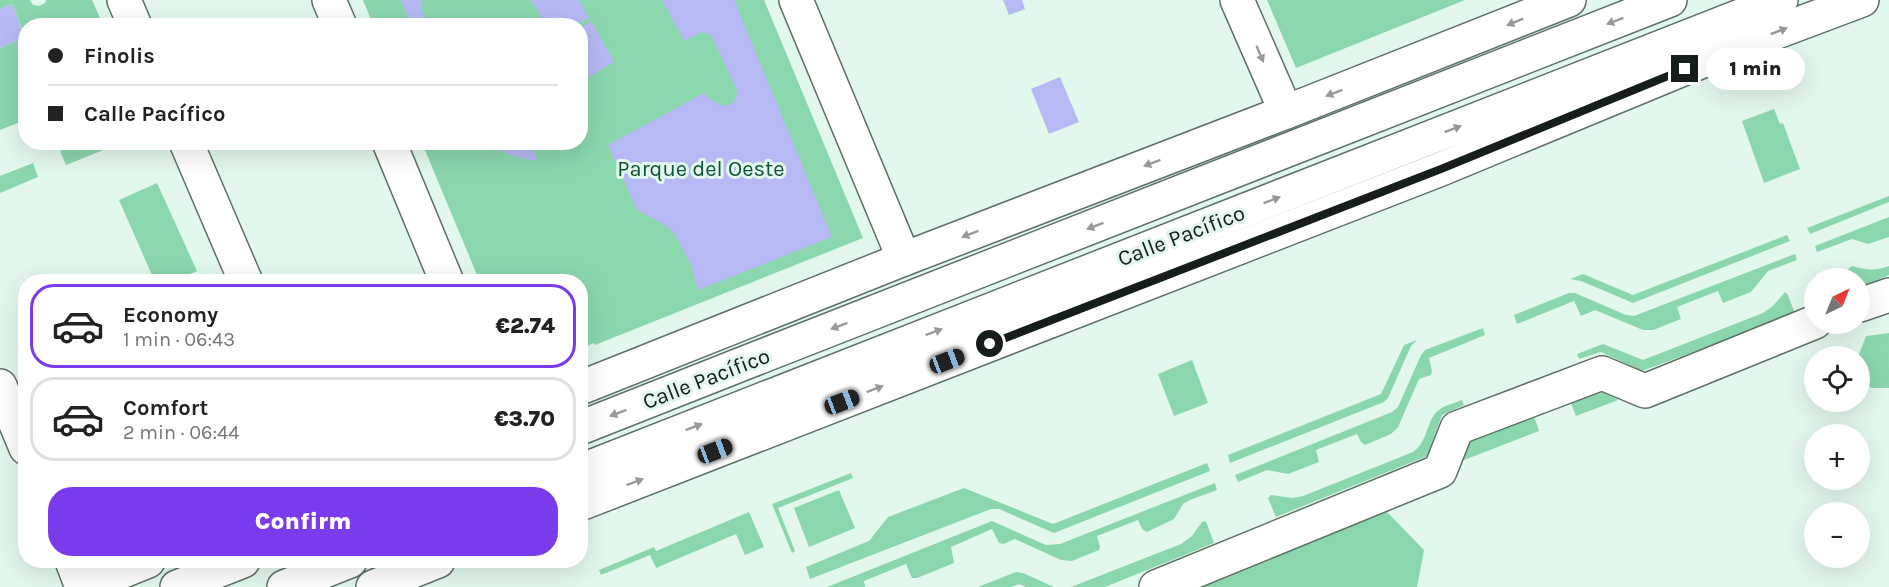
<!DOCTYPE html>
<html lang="en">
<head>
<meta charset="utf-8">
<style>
	body { margin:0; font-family:Karla,sans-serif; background:#f2f2f2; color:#222; height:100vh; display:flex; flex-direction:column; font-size:22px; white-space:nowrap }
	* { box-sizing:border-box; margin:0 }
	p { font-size:20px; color:#767676 }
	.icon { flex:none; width:33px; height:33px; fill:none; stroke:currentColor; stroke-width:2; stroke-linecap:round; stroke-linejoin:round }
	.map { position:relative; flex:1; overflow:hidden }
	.drawer { position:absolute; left:18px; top:274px; width:570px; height:294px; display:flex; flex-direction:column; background:#fff; border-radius:24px; box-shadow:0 6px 24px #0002 }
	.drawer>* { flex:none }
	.banner { position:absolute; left:18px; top:18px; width:570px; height:132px; border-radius:24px; box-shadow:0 6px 24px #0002; display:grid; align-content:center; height:132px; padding:0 30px; background:#fff }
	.needle { width:39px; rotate:43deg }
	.fabs { position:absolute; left:1804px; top:268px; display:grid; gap:12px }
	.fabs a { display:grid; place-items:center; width:66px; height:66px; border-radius:50%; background:#fff; box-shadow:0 6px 24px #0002; font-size:30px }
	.end { position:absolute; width:27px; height:27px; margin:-14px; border:8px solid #161e1a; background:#fff; box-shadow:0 0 0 3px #fff }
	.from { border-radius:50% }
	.bubble { position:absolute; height:42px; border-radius:21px; background:#fff; box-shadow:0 6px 24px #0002; font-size:20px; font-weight:800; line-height:42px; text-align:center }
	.car { position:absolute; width:18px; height:36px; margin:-18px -9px; border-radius:8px; box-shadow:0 0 4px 2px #0007; background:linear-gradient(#222 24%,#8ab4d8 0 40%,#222 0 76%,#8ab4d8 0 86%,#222 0) }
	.banner b { display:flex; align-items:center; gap:21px; height:57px; font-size:22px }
	.banner b+b { border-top:2px solid #e0e0e0 }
	.banner i { width:15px; height:15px; background:#222 }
	ul { padding:10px 0 0; list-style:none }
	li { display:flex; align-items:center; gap:18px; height:84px; margin:0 12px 9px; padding:0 18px; border:3px solid #e0e0e0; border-radius:24px }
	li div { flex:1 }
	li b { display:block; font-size:22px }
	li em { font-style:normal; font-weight:800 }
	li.active { border-color:#7c3aed }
	li>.icon { width:54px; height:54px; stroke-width:1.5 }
	.cta { display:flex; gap:12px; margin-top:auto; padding:12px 30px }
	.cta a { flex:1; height:69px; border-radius:24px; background:#7c3aed; color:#fff; font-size:24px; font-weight:800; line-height:69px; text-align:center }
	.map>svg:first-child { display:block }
	.green { fill:#8ad7ae }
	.water { fill:#b7b9f5 }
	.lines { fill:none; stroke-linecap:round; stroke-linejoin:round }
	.minor-casing { stroke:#5f7166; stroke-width:36 }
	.major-casing { stroke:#5f7166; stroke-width:36 }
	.minor { stroke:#fff; stroke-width:33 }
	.major { stroke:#fff; stroke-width:33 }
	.oneway { fill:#969a98 }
	.route { stroke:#161e1a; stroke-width:8 }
	.labels { text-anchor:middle; stroke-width:6; stroke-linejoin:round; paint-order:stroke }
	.park-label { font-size:22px; fill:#0f5336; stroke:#e3f8ec }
	.street-label { font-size:22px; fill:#161e1a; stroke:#e3f8ec }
</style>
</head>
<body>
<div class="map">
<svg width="1889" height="587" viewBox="0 0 1889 587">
	<rect width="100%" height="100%" fill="#e3f8ec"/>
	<g class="green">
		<polygon points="0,0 30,0 33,5 39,6 45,3 46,0 92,0 103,25 26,26 25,36 12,4 0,9"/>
		<polygon points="363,0 764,0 863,238 595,345 594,343 581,348 580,282 480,282 422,143 580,142 580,26 373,25"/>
		<polygon points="1267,0 1465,0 1296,68"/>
		<polygon points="25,37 25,120 0,130 0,48"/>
		<polygon points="1774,109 1780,124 1783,123 1800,169 1764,183 1742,121"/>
		<polygon points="81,143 81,142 121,143 66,165 60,151"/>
		<polygon points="33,163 38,177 0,193 0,176"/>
		<polygon points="157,183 197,271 172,282 155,282 119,200"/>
		<polygon points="1889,196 1889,202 1810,234 1807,228"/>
		<polygon points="1889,217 1889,237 1868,244 1852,239 1817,252 1815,246"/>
		<polygon points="1787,235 1790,241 1633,303 1581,281 1570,279 1583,274 1633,295"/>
		<polygon points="1795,254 1797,260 1768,271 1751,292 1723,303 1718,291 1677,307 1681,319 1653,330 1643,330 1595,310 1581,316 1574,301 1517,324 1514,315 1569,293 1575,293 1626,315 1634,316"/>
		<path d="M1852,266C1865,270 1876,271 1889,266V275L1860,287V279H1852L1848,269Z"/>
		<polygon points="1785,292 1788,295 1795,314 1642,371 1601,352 1579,359 1577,354 1603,344 1643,360 1763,313 1773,306"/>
		<polygon points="1483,328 1485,335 1429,358 1432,371 1431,375 1419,379 1398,427 1391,434 1365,445 1361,442 1357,434 1316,450 1319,462 1288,474 1267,470 1238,482 1235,475 1392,412 1398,407 1421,355 1425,350"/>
		<polygon points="1889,333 1889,388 1871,388 1860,376 1860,357 1858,357 1866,336"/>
		<polygon points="1417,340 1411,346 1388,398 1384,402 1230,463 1228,455 1381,394 1404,345"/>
		<polygon points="1192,360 1208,403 1174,416 1158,374"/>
		<polygon points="1603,392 1618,400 1576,416 1571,403"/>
		<path d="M1462,400L1464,405L1442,415L1427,456L1276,517L1268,498L1271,495L1293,498L1303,496L1413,452C1429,441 1426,419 1439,410C1445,405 1455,403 1462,400Z"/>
		<polygon points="1534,416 1539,431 1459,462 1468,442"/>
		<polygon points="1207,463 1210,471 1054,533 999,509 991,509 810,579 806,567 869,541 888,517 964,488 1053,524"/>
		<polygon points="851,473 853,478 778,508 795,551 792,553 772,504"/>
		<polygon points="1215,483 1217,490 1190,500 1183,504 1174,519 1147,532 1142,529 1138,520 1097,536 1100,547 1099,550 1072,561 1061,560 1015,539 1003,544 999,543 992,529 951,547 954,563 917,578 912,578 906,564 864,581 865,587 827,587 992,521 1046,545 1060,544"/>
		<polygon points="839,490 855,528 809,547 794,508"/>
		<polygon points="749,512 764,547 745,555 736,534 656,568 650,555 601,575 599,570 654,547 656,551"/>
		<polygon points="1387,512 1424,550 1417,587 1193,587"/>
		<polygon points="1205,521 1207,524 1214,543 1105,587 1071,587 1181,544 1192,536 1202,522"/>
		<polygon points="1016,572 1023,573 1054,587 1026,587 1019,584 1011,587 978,587"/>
	</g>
	<g class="water">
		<polygon points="400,0 421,0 421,11 429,25 413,25"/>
		<polygon points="531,0 579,0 589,18 575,25 546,25"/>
		<path d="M662,0H734L832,237L698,290L691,265L674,233L662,223L637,210L608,145L704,93C715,105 735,115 737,90L711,35L702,32L684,41Z"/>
		<polygon points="1003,0 1022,0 1025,9 1009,15"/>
		<polygon points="12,4 25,37 0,48 0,9"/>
		<polygon points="591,21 614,62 581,81 581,27"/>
		<polygon points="1060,77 1079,122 1049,134 1031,89"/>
		<path d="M490,143H529L538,160C521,160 504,154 490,143Z"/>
	</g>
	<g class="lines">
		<g class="minor-casing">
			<g id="minor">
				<polyline points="124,0 135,26"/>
				<polyline points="329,0 340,26"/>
				<polyline points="796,0 904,259"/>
				<polyline points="1237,0 1286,112"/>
				<polyline points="186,142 246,282"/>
				<polyline points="389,142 447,282"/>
				<polyline points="1860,305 1889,295"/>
				<polyline points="0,386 26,448"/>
				<polyline points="72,561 82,587"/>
				<polyline points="1156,587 1440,471 1457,428 1602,373 1645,391 1815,322"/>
			</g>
		</g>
		<g class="major-casing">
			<g id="major">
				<polyline points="580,388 904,259 1286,112 1569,0"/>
				<path d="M580,428C943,285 1305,140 1670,0"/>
				<polyline points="580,471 1781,0"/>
				<polyline points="580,504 1441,169 1729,50 1862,0"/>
				<polyline points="84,587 148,561"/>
				<polyline points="177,587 243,561"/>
				<polyline points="284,587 350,561"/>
				<polyline points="373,587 438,561"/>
			</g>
		</g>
		<use href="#minor" class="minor"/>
		<use href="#major" class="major"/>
	</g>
	<defs><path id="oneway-solid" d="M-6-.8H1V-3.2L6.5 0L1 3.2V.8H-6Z" transform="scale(1.5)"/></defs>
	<g class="oneway">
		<use href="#oneway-solid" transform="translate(1615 21) rotate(159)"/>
		<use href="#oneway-solid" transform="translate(1515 22) rotate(158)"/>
		<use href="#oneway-solid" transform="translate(1779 31) rotate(-21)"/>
		<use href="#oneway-solid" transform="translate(1260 54) rotate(67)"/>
		<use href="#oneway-solid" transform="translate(1334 93) rotate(159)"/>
		<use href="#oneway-solid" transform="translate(1453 129) rotate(-21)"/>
		<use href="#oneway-solid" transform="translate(1152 163) rotate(159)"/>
		<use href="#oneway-solid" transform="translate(1272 200) rotate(-21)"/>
		<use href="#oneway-solid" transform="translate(1095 226) rotate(159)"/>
		<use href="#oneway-solid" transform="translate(970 234) rotate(159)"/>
		<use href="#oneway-solid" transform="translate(839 326) rotate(159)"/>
		<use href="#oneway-solid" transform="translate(934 332) rotate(-21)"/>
		<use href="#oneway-solid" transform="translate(875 389) rotate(-21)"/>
		<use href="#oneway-solid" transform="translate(618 413) rotate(159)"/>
		<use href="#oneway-solid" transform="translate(694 427) rotate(-21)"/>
		<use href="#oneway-solid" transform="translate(635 482) rotate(-21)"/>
	</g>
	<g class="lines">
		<polyline class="route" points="990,344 1441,169 1685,69"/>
	</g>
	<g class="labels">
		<g class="park-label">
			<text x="701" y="176">Parque del Oeste</text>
		</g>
		<g class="street-label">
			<text transform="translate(1181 235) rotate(-21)" y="8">Calle Pacífico</text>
			<text transform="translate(706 378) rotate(-21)" y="8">Calle Pacífico</text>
		</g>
	</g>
</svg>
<div class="fabs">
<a><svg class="needle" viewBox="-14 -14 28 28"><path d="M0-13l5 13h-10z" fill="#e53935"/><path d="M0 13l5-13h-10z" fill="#767676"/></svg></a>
<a><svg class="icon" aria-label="locate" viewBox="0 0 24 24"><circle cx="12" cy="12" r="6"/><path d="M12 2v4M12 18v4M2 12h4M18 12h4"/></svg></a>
<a>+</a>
<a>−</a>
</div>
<i class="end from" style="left:990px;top:344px"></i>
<i class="end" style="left:1685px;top:69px"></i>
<div class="bubble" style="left:1706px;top:48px;width:99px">1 min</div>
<i class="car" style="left:947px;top:361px;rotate:69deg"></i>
<i class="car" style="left:842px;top:402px;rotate:69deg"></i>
<i class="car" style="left:715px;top:451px;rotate:69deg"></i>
<div class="banner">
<b><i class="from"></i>Finolis</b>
<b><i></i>Calle Pacífico</b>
</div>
<section class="drawer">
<ul>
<li class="active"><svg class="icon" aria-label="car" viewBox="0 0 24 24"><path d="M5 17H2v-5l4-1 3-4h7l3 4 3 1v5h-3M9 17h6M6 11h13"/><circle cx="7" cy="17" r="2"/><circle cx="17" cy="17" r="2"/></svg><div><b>Economy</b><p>1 min · 06:43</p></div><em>€2.74</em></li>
<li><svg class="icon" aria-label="car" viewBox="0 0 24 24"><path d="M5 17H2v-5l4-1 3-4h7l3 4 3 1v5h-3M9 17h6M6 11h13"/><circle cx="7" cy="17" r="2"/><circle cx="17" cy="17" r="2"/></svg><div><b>Comfort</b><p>2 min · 06:44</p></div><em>€3.70</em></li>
</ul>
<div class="cta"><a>Confirm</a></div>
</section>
</div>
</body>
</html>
